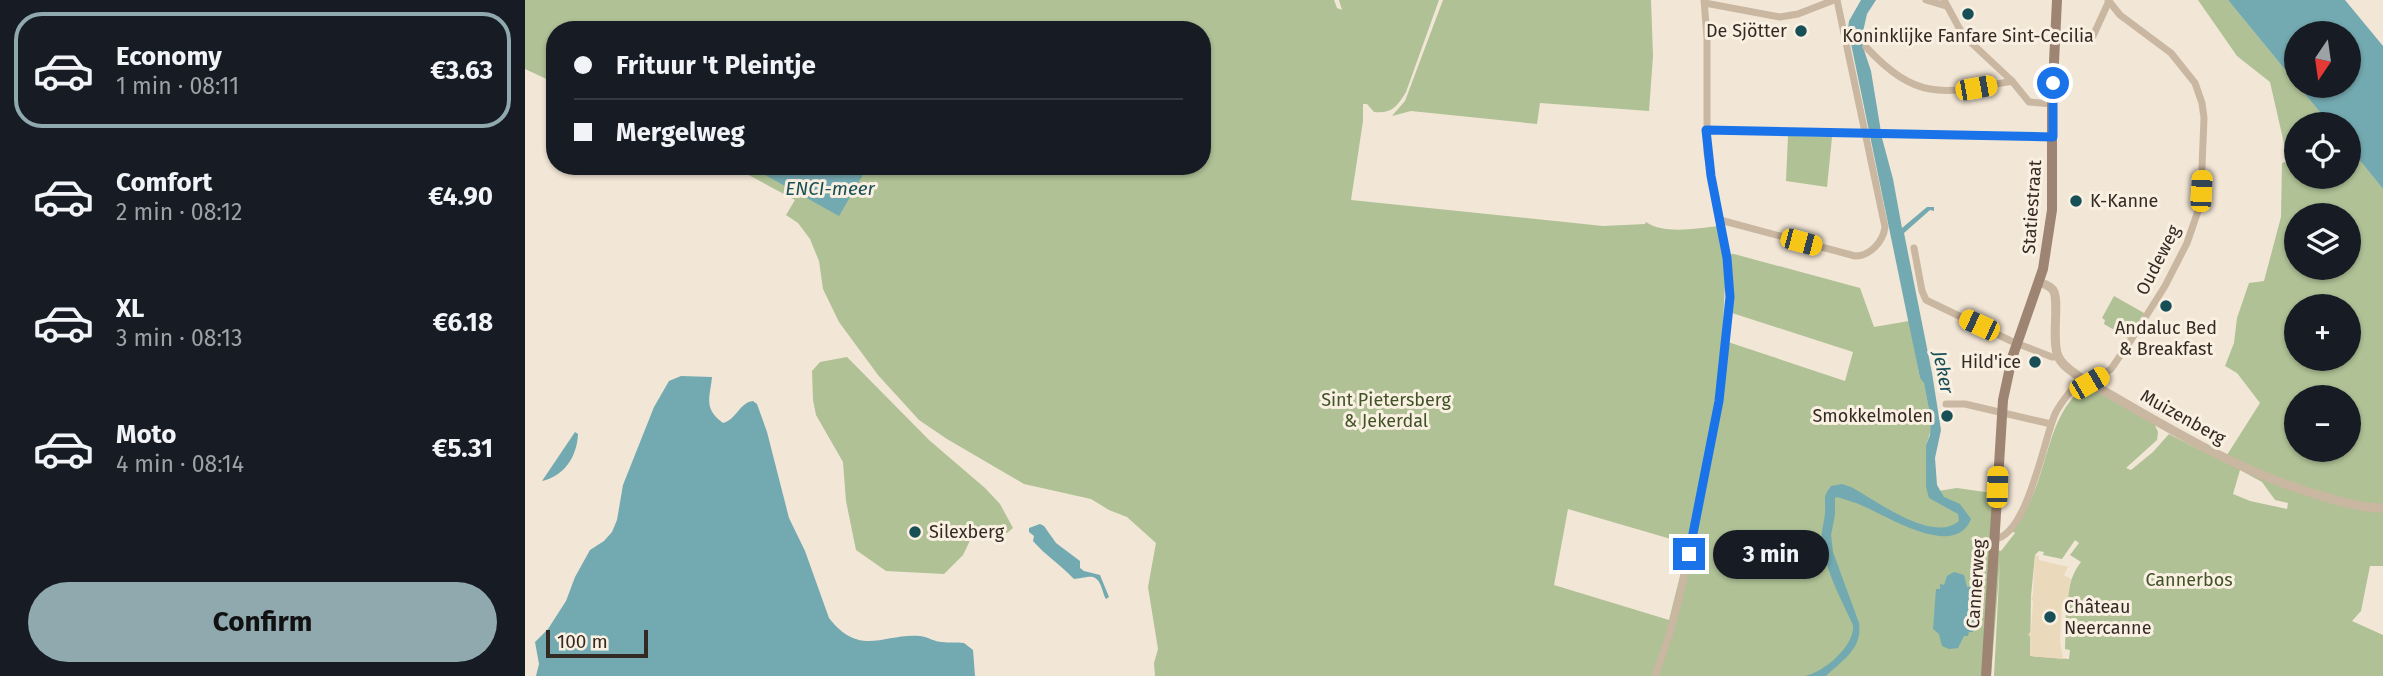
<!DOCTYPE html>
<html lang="en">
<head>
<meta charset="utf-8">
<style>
	body { margin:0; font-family:"Fira Sans",sans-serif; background:#242831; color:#f1f3f6; height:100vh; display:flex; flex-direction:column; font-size:26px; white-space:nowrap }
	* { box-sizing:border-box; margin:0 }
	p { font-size:23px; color:#9ea1a6 }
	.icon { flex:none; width:38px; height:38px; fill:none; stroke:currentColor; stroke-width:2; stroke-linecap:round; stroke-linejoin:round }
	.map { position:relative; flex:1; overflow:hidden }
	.sheet { display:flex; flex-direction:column; background:#171b24; width:525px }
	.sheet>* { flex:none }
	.hud { position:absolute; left:21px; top:21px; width:665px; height:154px; border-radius:28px; box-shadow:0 2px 5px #0004; display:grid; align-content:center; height:154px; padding:0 28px; background:#171b24 }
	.needle { width:46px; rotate:193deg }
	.controls { position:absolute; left:1759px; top:21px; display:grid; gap:14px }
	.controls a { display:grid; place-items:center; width:77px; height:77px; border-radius:50%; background:#171b24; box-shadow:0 2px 5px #0004; font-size:35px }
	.scale { position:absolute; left:21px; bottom:18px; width:102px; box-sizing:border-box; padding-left:7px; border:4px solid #342a24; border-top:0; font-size:19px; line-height:24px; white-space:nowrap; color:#342a24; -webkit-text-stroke:5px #faf0e2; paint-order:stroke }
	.end { position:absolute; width:32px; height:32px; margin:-16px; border:9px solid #1a73e8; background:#fff; box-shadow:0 0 0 4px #fff }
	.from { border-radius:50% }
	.bubble { position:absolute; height:49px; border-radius:24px; background:#171b24; box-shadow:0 2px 5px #0004; font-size:23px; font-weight:700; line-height:49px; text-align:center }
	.car { position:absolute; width:21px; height:42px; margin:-21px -10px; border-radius:9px; box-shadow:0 0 5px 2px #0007; background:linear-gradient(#f5c518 24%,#345 0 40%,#f5c518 0 76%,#345 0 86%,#f5c518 0) }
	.hud b { display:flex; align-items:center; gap:24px; height:66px; font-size:26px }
	.hud b+b { border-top:2px solid #363941 }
	.hud i { width:18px; height:18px; background:#f1f3f6 }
	ul { padding:12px 0 0; list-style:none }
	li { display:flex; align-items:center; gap:21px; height:116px; margin:0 14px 10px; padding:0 14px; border:4px solid transparent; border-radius:28px }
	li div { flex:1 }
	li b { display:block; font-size:26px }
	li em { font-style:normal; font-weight:700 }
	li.active { border-color:#8fa9ae }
	li>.icon { width:63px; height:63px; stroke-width:1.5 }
	.cta { display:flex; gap:14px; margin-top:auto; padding:14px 28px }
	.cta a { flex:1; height:80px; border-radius:42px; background:#8fa9ae; color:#111; font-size:28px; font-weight:700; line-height:80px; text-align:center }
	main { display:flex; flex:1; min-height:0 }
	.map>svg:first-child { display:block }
	.green { fill:#afc195; fill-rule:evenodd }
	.plaza { fill:#ebd9bb }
	.water { fill:#73a9b0 }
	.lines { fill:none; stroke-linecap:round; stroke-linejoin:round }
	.minor { stroke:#cab7a1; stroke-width:7 }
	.tertiary { stroke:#cab7a1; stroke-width:9 }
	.secondary { stroke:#9e8573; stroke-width:10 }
	.route { stroke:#1a73e8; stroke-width:9 }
	.poi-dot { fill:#184f57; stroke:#faf0e2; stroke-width:2.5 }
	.labels { text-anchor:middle; stroke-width:6; stroke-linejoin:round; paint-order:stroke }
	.poi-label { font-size:18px; fill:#342a24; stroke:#faf0e2; text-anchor:end }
	.street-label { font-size:18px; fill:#342a24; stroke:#faf0e2 }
	.park-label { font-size:18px; fill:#405327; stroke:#faf0e2 }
	.water-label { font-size:19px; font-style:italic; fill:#184f57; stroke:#faf0e2 }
</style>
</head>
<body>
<main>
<section class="sheet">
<ul>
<li class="active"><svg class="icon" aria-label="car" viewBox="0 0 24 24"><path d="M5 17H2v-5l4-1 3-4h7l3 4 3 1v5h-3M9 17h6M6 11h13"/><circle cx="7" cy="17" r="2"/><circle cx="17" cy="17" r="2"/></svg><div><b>Economy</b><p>1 min · 08:11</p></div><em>€3.63</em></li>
<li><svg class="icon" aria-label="car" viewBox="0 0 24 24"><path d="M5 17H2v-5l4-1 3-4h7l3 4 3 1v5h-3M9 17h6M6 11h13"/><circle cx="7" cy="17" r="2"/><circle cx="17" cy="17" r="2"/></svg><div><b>Comfort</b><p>2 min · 08:12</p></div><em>€4.90</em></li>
<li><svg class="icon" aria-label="car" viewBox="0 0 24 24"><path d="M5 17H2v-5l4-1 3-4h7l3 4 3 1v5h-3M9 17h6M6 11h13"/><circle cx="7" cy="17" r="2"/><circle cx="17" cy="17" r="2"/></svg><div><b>XL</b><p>3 min · 08:13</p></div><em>€6.18</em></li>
<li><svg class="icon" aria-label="car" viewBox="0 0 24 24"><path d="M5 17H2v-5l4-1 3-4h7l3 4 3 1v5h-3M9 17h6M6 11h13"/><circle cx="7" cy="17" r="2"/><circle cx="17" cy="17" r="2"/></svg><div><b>Moto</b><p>4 min · 08:14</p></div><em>€5.31</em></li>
</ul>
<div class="cta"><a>Confirm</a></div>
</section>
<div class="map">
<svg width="1858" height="676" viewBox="0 0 1858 676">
	<rect width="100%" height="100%" fill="#f2e6d6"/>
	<g class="green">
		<path d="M0,0H809L812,8L817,10L814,0H914L881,92C872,107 866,114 849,112L842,104H838V121L826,200L1078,226L1120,224L1121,222C1139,235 1173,228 1194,226L1201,267L1197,340L1320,381L1328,352L1207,313L1208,283L1204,254H1209L1335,288L1349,327L1384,321L1395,378L1399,382L1407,427L1401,445V484L1413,491L1432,488L1467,493L1465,548L1476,551L1490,533L1487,531C1495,518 1503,506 1509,492C1524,456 1527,409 1562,385L1629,423L1633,432L1632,440L1601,468L1606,470L1628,452L1644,434L1681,453L1702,455L1735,403L1712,373L1700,366L1709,343L1712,318L1724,283L1739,281L1756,217L1757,163L1763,161L1745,82L1712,56L1673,0H1703L1771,83V86H1773L1805,124H1771V177H1824V147L1858,189V566H1845L1836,611L1827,621L1858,635V676H1469L1475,561L1466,676H630L629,663L633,649L623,587L631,543L602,517L584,510L566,499L499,484L422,439L394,420L353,375L314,322L298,289L294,261L285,239L273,223L261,215L270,200L207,166H677V30H30V83L0,69ZM1771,215H1824V268H1771ZM1771,306H1824V359H1771ZM1771,397H1824V450H1771ZM1715,470L1737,482L1750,500L1763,503L1762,509L1725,501L1708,494ZM1043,509L1163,544L1144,620L1029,585ZM1550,540L1554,543L1545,555L1556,562C1537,586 1542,621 1540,649L1545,650L1544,659L1505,656L1506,596L1510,555L1514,551L1519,552L1518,555L1537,559Z"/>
		<polygon points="918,0 1126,0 1128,56 1124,111 1015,103 1012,124 886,111 867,116 880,101"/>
		<polygon points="1263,136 1307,137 1302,187 1261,181"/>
		<polygon points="1589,296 1619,313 1603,338 1579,324 1580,320 1577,318"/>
		<polygon points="322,357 404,440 460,488 475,504 488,528 482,533 460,526 449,532 438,555 419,574 361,571 331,550 321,501 318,462 291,415 288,400 287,371 295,362"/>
	</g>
	<polygon class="plaza" points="1510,555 1514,556 1514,560 1543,567 1539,575 1546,579 1542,605 1537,605 1535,642 1538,659 1505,656 1506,637 1503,635 1506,631 1508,602 1506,598 1508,595"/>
	<g class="water">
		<path d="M1336,0H1351L1342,14L1337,36L1339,50L1346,71L1357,138L1368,179L1377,228L1402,207H1409V211L1405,210L1379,233L1407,373L1416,430L1410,458L1412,485L1419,497L1435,504L1446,519C1430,560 1362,516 1338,506C1330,502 1321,500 1312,497L1310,498V515L1306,535L1308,552L1334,623C1338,648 1318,660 1301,676H1280C1299,672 1330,646 1328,625C1316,599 1301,572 1297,543C1295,532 1300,522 1300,511C1301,498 1297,498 1306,486L1317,484L1326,487C1351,500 1407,544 1434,521L1433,514L1404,498L1401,487V445L1405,435L1406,421L1399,383L1395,378L1323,29L1324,21Z"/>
		<polygon points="1703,0 1820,0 1858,46 1858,189 1824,147 1824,124 1805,124 1773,86 1824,86 1824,33 1771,33 1771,83"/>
		<polygon points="224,166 343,166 314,216"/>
		<path d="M156,376L187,377C185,398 178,408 198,423C211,420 215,402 228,401L232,404L242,432L264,518L280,551L304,618C335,658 359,633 395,636C403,637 410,642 417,642C424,643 431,642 439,643L448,650L450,676H11L14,664L10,642L23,629L41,601L50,577L65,550L79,541L87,532L92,520L98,485L129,407L144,381Z"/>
		<path d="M50,432L53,434C52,457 39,476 17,481Z"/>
		<path d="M515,524L519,526L531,543L555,561V568L559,571L575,575L584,597L581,599C577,593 577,580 568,577C564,576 554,579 549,579C536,565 520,555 508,541L509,536L504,532V528Z"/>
		<polygon points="1429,572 1439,575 1442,587 1447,587 1446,592 1450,592 1448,632 1444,632 1443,636 1439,636 1433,648 1424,649 1417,646 1414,634 1408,629 1411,589 1415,589 1415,584 1419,585 1422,576"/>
	</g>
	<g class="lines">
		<g class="minor">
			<polyline points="1401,0 1421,6"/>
			<polyline points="1419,0 1438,35 1487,81 1504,102 1527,104"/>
			<polyline points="1180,3 1255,17 1273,14 1309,0"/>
			<polyline points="1568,36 1584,1"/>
			<path d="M1341,47C1392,102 1419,94 1487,81"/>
			<polyline points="1181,130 1528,137"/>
			<path d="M1195,220L1330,256C1345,256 1358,242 1360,227L1312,0"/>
			<polyline points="1389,248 1397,291 1401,300 1486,341 1527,357 1533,357"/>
			<polyline points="1564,383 1586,369 1606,340 1640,286 1662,243 1673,211 1676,191 1679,118 1677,103 1670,83 1646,53 1595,15 1583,0"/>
			<polyline points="1421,404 1440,404 1526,424"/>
			<path d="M1469,539C1502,537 1519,439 1530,414C1536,401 1548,389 1556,378"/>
			<polyline points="1130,676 1144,636 1154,599 1184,456 1194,401 1205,297 1202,258 1182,153 1182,38 1179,0"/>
		</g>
		<path class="tertiary" d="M1514,282C1519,284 1525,286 1528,290C1535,300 1526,339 1533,356C1537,366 1548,372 1556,378C1633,421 1706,469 1790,494C1813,501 1835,508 1858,508"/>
		<polyline class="secondary" points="1461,676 1478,400 1487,358 1518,269 1527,210 1527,104 1532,0"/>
	</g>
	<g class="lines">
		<polyline class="route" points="1164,554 1194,401 1205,297 1202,258 1186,176 1181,130 1528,137 1528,83"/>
	</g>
	<g class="poi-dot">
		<circle cx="1443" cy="14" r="7"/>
		<circle cx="1276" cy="31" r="7"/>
		<circle cx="1551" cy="201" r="7"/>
		<circle cx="1641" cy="306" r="7"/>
		<circle cx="1510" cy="362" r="7"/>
		<circle cx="1422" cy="416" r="7"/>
		<circle cx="390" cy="532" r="7"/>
		<circle cx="1525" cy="617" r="7"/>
	</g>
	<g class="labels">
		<g class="poi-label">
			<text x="1262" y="37">De Sjötter</text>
			<text x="1443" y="42" text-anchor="middle">Koninklijke Fanfare Sint-Cecilia</text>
			<text x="1565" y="207" text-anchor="start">K-Kanne</text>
			<text x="1641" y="334" text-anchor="middle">Andaluc Bed<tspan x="1641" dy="21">&amp; Breakfast</tspan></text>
			<text x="1496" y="368">Hild'ice</text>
			<text x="1408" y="422">Smokkelmolen</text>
			<text x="404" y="538" text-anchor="start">Silexberg</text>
			<text x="1539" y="613" text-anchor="start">Château<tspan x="1539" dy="21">Neercanne</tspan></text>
		</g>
		<g class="street-label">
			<text transform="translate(1507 207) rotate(-86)" y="6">Statiestraat</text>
			<text transform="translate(1633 260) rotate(-63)" y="6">Oudeweg</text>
			<text transform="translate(1658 417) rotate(29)" y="6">Muizenberg</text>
			<text transform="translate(1451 584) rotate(-86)" y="6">Cannerweg</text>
		</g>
		<g class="park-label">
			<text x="861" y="406">Sint Pietersberg<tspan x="861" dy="21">&amp; Jekerdal</tspan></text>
			<text x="1664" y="586">Cannerbos</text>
		</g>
		<g class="water-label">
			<text x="305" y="195">ENCI-meer</text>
			<text transform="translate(1419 372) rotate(79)" y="7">Jeker</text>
		</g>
	</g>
</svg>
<div class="controls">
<a><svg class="needle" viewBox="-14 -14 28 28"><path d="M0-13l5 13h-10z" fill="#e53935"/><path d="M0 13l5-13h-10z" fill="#9ea1a6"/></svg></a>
<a><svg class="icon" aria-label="locate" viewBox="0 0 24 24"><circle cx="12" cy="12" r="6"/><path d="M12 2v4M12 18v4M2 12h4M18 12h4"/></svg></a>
<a><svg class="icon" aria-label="layers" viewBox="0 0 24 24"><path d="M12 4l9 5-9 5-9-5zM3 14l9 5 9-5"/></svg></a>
<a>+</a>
<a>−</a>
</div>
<div class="scale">100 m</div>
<i class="end from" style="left:1528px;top:83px"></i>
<i class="end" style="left:1164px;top:554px"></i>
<div class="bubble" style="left:1188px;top:530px;width:116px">3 min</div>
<i class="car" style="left:1451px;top:88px;rotate:80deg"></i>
<i class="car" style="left:1676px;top:191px;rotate:3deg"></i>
<i class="car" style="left:1276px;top:242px;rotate:105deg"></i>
<i class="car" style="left:1454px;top:325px;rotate:295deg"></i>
<i class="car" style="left:1564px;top:383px;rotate:60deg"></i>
<i class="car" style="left:1472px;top:487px;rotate:2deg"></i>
<div class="hud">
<b><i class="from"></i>Frituur 't Pleintje</b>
<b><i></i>Mergelweg</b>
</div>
</div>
</main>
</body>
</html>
